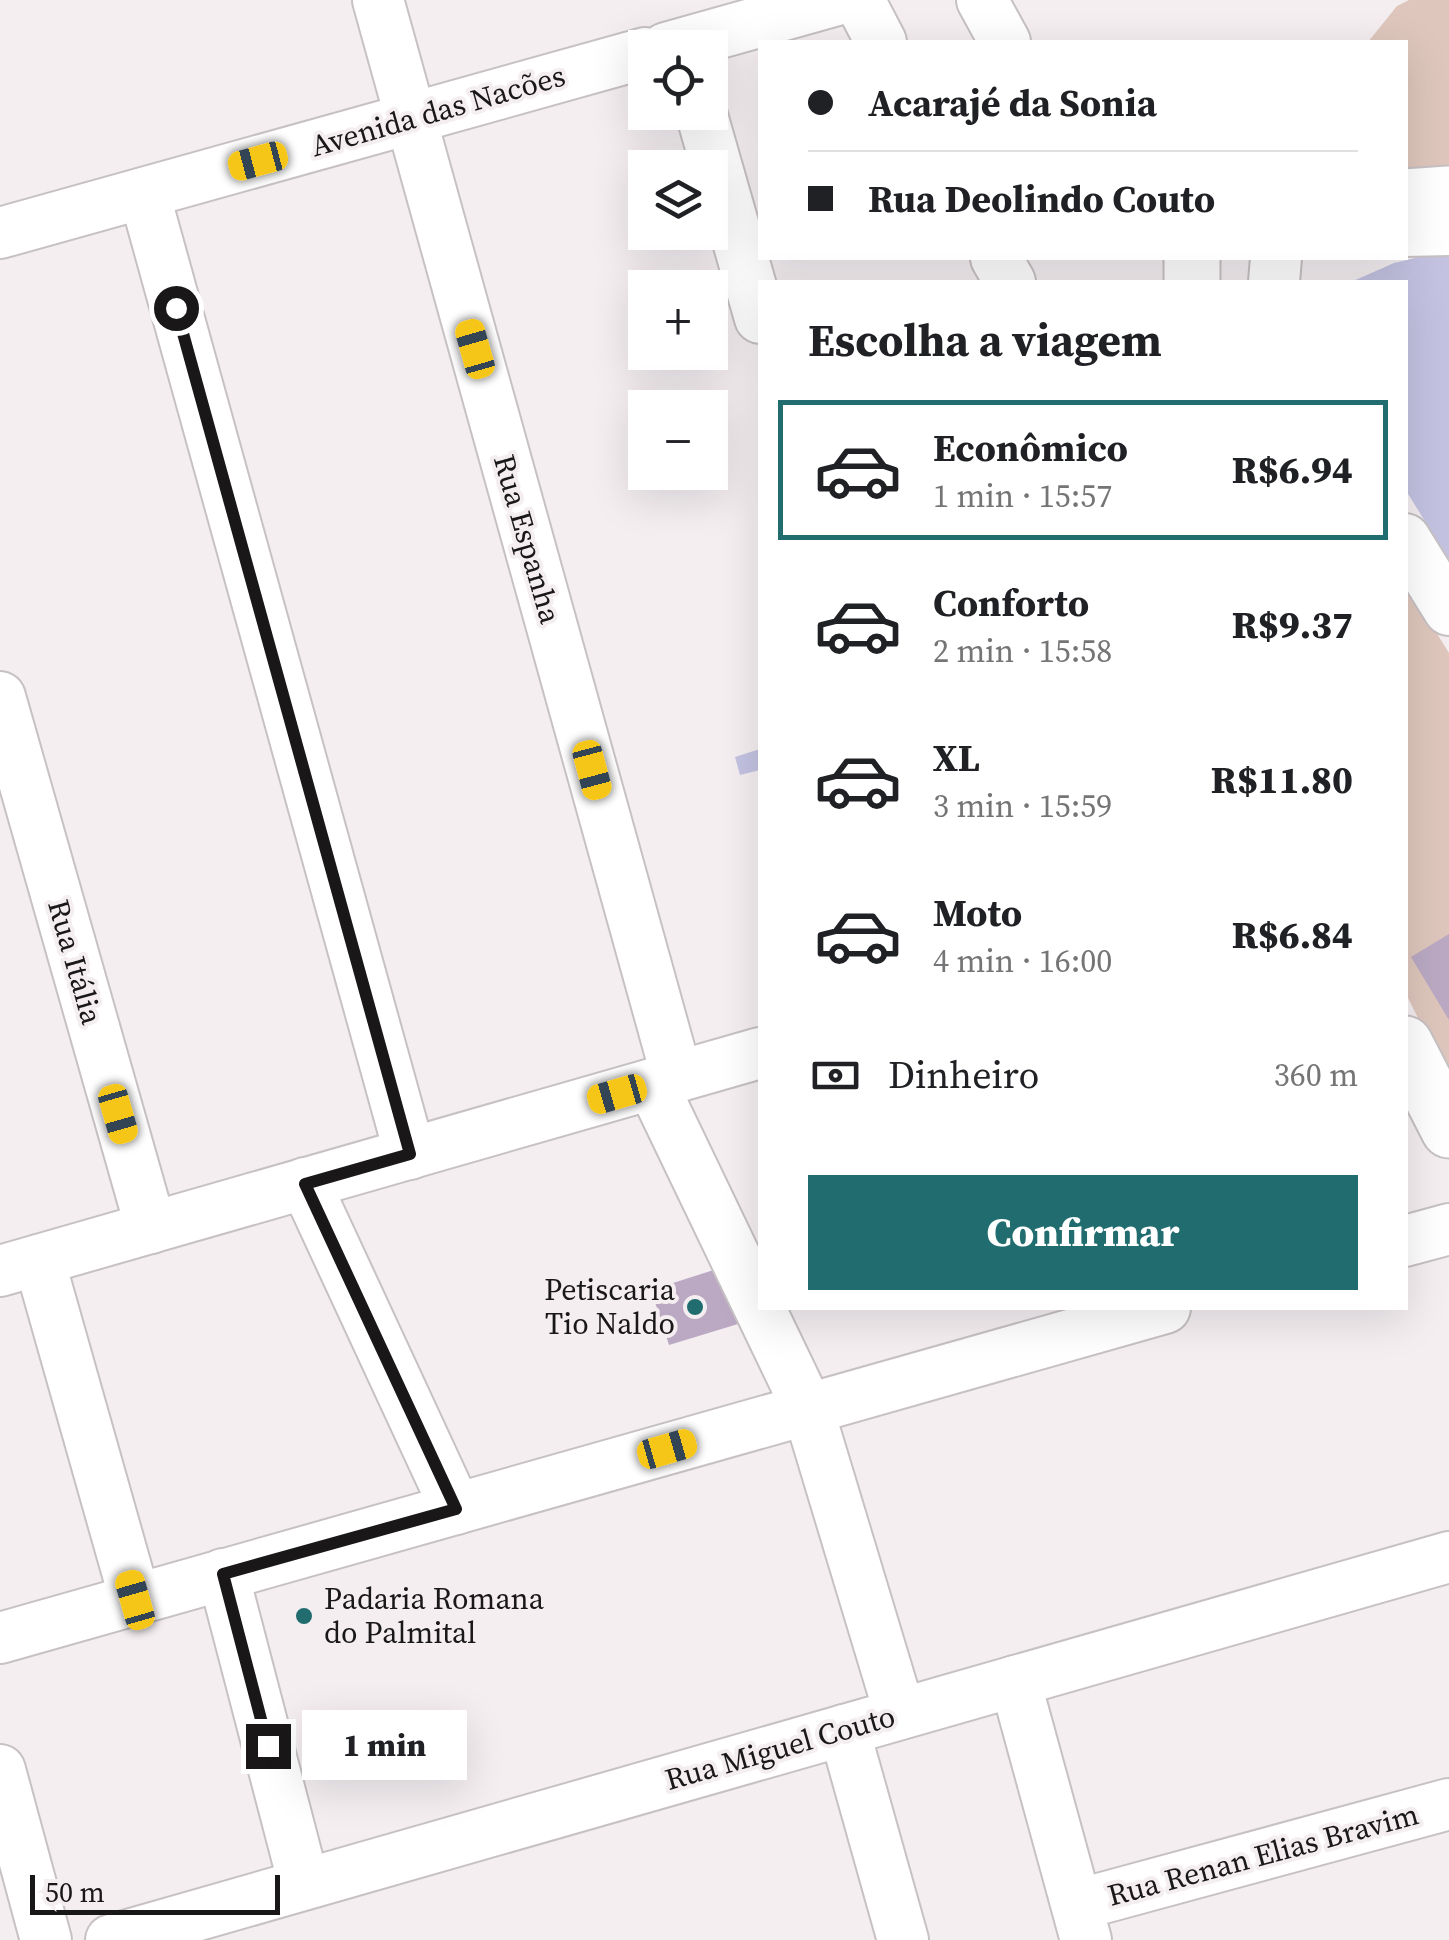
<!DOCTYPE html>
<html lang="pt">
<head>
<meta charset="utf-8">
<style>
	body { margin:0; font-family:"Source Serif 4",serif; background:#f6f6f6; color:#202124; height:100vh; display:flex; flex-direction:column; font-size:38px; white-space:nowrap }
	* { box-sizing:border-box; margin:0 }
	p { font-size:32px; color:#757577 }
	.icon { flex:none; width:55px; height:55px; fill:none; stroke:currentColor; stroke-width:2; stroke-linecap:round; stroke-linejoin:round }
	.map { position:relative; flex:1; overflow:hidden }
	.drawer { position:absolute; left:758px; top:280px; width:650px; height:1030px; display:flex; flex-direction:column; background:#fff; border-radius:0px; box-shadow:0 10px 40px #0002 }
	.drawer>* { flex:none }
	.top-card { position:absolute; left:758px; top:40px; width:650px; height:220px; border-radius:0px; box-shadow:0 10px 40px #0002; display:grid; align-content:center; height:220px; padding:0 50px; background:#fff }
	.controls { position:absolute; left:628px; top:30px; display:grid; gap:20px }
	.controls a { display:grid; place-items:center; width:100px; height:100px; border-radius:0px; background:#fff; box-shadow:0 10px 40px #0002; font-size:50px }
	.scale { position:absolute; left:30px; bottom:25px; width:250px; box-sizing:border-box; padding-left:10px; border:5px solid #191718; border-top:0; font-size:28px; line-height:35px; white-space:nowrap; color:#191718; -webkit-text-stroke:8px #f4eef1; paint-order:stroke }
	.end { position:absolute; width:45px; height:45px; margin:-22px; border:12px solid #191718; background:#fff; box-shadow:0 0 0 5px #fff }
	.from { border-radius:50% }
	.bubble { position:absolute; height:70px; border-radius:0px; background:#fff; box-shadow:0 10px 40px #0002; font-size:32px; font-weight:800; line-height:70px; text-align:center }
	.car { position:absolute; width:30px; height:60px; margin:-30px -15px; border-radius:12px; box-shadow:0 0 8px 2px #0007; background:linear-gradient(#f5c518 24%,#345 0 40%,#f5c518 0 76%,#345 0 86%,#f5c518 0) }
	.top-card b { display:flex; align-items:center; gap:35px; height:95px; font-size:38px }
	.top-card b+b { border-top:2px solid #e0e0e0 }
	.top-card i { width:25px; height:25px; background:#202124 }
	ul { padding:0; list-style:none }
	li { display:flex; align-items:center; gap:30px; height:140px; margin:0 20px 15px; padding:0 30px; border:5px solid transparent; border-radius:0px }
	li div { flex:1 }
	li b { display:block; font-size:38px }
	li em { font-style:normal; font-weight:800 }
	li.selected { border-color:#206c6f }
	li>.icon { width:90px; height:90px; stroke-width:1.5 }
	h2 { padding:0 50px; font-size:45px; line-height:120px }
	.pay { display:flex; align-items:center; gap:25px; height:110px; padding:0 50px; font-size:38px }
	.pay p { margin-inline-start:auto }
	.action { display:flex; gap:20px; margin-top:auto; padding:20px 50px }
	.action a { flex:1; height:115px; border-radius:0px; background:#206c6f; color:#fff; font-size:40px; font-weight:800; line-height:115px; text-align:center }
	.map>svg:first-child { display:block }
	.green { fill:#dec6bc }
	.water { fill:#c3c2e1 }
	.building { fill:#bba9c3 }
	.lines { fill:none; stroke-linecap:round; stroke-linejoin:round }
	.minor-casing { stroke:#c7c1c4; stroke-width:54 }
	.major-casing { stroke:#c7c1c4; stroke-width:59 }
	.minor { stroke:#fff; stroke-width:50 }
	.major { stroke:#fff; stroke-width:55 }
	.route { stroke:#191718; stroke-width:12 }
	.poi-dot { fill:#206c6f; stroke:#f4eef1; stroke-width:4 }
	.labels { text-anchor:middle; stroke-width:8; stroke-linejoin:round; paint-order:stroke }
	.street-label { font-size:30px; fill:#191718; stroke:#f4eef1 }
	.poi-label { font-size:30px; fill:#191718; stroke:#f4eef1; text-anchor:end }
</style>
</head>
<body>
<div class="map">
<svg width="1449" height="1940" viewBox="0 0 1449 1940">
	<rect width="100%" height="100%" fill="#f4eef1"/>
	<g class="green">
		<polygon points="1409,0 1449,0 1449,168 1405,171 1405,42 1368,42 1397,6"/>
		<polygon points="1405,582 1449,653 1449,1080 1405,992"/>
	</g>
	<g class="water">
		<polygon points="1449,250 1449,560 1405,489 1405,282 1351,282 1394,263"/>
		<polygon points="760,749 760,770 740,775 735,757"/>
	</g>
	<g class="building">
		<polygon points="1449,934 1449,1020 1411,957"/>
		<polygon points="720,1268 738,1324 669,1345 651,1290"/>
	</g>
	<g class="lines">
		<g class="minor-casing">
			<g id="minor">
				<polyline points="378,0 677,1077"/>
				<polyline points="859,0 881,42"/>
				<polyline points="982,0 1005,42"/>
				<polyline points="666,48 837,0"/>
				<polyline points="701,112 760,318"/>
				<polyline points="144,193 410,1154"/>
				<polyline points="1405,231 1449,230"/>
				<polyline points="0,233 645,53"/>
				<polyline points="996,258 1010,282"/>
				<polyline points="1274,282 1276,258"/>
				<polyline points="1405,539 1449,610"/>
				<polyline points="0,697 151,1228"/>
				<polyline points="652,1084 808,1409 900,1714"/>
				<polyline points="305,1183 456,1509"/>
				<polyline points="1405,1241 1449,1229"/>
				<polyline points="39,1260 135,1599"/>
				<polyline points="0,1271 760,1053"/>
				<polyline points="223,1574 304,1884"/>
				<polyline points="0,1638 1165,1308"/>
				<polyline points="1015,1681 1086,1940"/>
				<polyline points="844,1730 903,1940"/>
				<polyline points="0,1770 46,1940"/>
				<polyline points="1077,1905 1449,1804"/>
				<polyline points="111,1940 1449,1557"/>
			</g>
		</g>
		<g class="major-casing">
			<g id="major">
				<polyline points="1405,197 1449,194"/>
				<polyline points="1192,282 1192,258"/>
				<polyline points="1405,1044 1449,1130"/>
			</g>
		</g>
		<use href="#minor" class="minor"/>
		<use href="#major" class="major"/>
	</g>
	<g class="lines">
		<polyline class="route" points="176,308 410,1154 305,1184 456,1509 223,1574 268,1746"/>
	</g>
	<g class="poi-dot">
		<circle cx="695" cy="1307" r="10"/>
		<circle cx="304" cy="1616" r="10"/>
	</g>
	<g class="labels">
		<g class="street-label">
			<text transform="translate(438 111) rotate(-16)" y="10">Avenida das Nacões</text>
			<text transform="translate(527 539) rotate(74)" y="10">Rua Espanha</text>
			<text transform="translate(75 962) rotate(74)" y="10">Rua Itália</text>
			<text transform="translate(780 1748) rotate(-16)" y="10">Rua Miguel Couto</text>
			<text transform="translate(1263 1855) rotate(-15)" y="10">Rua Renan Elias Bravim</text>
		</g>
		<g class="poi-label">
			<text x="675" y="1300">Petiscaria<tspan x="675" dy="34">Tio Naldo</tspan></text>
			<text x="324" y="1609" text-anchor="start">Padaria Romana<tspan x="324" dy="34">do Palmital</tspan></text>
		</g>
	</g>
</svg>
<div class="controls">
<a><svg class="icon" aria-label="locate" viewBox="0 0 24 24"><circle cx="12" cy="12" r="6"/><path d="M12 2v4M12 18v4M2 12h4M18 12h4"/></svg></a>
<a><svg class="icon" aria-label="layers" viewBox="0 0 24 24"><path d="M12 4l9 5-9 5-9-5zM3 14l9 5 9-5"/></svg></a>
<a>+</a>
<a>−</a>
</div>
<div class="scale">50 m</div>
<i class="end from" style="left:176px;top:308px"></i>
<i class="end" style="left:268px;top:1746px"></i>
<div class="bubble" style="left:302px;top:1710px;width:165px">1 min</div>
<i class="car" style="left:258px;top:161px;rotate:255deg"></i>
<i class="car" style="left:475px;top:349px;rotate:344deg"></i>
<i class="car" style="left:592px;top:770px;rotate:165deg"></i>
<i class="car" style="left:617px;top:1094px;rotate:254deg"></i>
<i class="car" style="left:118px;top:1114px;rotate:164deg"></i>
<i class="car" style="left:667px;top:1449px;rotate:74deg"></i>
<i class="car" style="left:135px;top:1600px;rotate:344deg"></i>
<div class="top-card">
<b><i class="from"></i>Acarajé da Sonia</b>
<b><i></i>Rua Deolindo Couto</b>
</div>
<section class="drawer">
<h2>Escolha a viagem</h2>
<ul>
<li class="selected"><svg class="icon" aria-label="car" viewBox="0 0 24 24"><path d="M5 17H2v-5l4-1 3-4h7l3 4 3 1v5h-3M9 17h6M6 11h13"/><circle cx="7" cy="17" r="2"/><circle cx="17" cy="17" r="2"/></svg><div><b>Econômico</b><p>1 min · 15:57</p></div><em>R$6.94</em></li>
<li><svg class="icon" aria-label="car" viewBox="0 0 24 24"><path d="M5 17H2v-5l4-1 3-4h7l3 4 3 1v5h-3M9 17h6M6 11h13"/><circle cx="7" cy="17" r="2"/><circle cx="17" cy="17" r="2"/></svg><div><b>Conforto</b><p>2 min · 15:58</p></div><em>R$9.37</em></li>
<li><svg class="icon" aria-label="car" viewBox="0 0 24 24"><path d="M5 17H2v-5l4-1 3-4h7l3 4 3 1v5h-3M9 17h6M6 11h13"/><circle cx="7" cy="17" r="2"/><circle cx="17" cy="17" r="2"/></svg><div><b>XL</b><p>3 min · 15:59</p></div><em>R$11.80</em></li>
<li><svg class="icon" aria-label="car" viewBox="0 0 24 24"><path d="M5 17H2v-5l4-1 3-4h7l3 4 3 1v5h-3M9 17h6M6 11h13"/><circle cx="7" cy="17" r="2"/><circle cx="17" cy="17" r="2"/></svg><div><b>Moto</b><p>4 min · 16:00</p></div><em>R$6.84</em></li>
</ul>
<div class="pay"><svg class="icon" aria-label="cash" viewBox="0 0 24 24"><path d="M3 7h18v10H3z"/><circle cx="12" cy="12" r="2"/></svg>Dinheiro<p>360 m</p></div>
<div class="action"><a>Confirmar</a></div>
</section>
</div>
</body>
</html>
